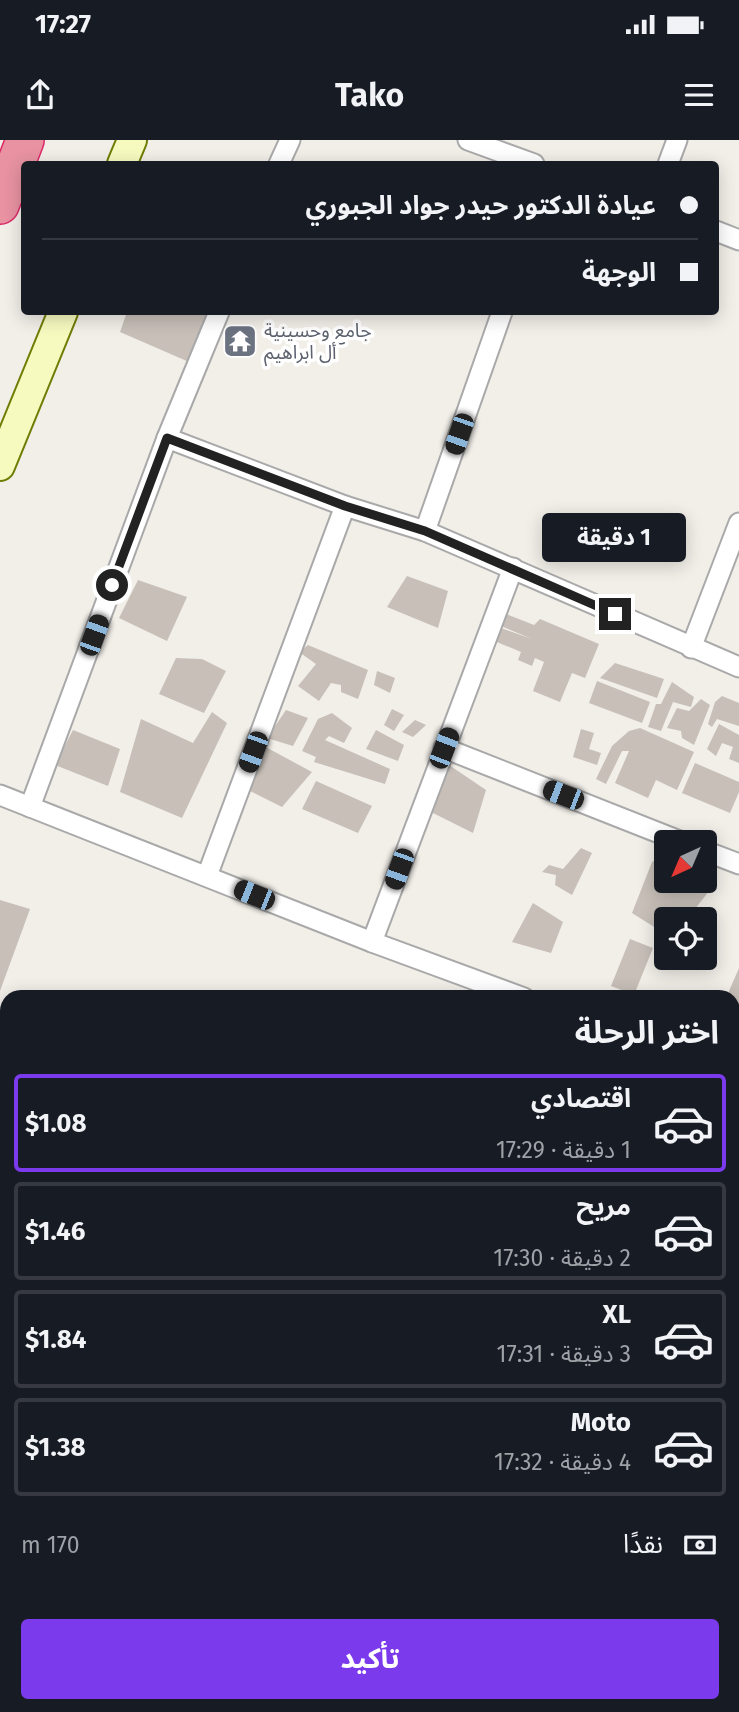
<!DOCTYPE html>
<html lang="ar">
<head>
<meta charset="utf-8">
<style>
	body { margin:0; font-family:"Fira Sans","Noto Sans Arabic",sans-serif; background:#20242c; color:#f1f3f6; direction:rtl; height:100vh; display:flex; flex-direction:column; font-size:26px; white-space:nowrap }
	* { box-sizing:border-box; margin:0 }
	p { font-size:23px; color:#9ea1a6 }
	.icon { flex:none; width:38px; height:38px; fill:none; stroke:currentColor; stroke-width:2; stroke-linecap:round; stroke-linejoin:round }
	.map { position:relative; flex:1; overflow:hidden; direction:ltr }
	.drawer { position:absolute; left:0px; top:850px; width:740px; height:723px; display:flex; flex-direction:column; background:#171b24; border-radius:21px 21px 0 0; box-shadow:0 4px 18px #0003; direction:rtl }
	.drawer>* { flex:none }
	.banner { position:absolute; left:21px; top:21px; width:698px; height:154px; border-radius:7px; box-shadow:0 4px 18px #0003; direction:rtl; display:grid; align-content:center; height:154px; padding:0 21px; background:#171b24 }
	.needle { width:46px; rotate:224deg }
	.fabs { position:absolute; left:654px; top:690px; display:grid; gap:14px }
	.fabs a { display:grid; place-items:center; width:63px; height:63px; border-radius:7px; background:#171b24; box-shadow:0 4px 18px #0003; font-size:35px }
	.end { position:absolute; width:32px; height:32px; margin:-16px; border:9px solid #222; background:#fff; box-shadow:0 0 0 4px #fff }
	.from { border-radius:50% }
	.bubble { position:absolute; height:49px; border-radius:7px; background:#171b24; box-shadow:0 4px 18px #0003; font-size:23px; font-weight:700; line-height:49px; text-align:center; direction:rtl }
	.car { position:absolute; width:21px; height:42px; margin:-21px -10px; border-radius:9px; box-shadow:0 0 5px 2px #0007; background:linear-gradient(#222 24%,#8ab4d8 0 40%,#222 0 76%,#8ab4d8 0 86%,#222 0) }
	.banner b { display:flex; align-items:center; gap:24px; height:66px; font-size:26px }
	.banner b+b { border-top:2px solid #363941 }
	.banner i { width:18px; height:18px; background:#f1f3f6 }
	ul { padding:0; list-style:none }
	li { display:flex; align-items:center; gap:21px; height:98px; margin:0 14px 10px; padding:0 7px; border:4px solid #363941; border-radius:7px }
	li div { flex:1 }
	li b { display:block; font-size:26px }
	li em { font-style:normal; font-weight:700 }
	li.on { border-color:#7c3aed }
	li>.icon { width:63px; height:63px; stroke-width:1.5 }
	h2 { padding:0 21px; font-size:32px; line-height:84px }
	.pay { display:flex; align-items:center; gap:18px; height:77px; padding:0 21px; font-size:26px }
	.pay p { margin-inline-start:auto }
	.button { display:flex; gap:14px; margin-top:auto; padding:14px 21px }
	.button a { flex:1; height:80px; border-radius:7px; background:#7c3aed; color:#fff; font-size:28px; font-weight:700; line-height:80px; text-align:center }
	.status { display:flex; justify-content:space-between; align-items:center; height:49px; padding:0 35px; background:#171b24; direction:ltr }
	.status svg { height:19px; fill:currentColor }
	header { display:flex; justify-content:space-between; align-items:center; height:91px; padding:0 21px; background:#171b24; font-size:32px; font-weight:700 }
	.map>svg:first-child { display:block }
	.building { fill:#c7bfb8 }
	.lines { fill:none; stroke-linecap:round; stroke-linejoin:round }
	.street-casing { stroke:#a9a9a9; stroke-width:23 }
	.secondary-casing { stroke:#707d05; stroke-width:32 }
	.highway-casing { stroke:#dc2a67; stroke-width:40 }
	.street { stroke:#fff; stroke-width:19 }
	.secondary { stroke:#f7fabf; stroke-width:28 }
	.highway { stroke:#e892a2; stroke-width:37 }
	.route { stroke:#222; stroke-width:9 }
	.labels { text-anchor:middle; stroke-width:7; stroke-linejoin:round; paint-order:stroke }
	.worship-label { font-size:19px; fill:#5b616d; stroke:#fff; text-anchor:start }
</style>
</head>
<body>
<div class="status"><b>17:27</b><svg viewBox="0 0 49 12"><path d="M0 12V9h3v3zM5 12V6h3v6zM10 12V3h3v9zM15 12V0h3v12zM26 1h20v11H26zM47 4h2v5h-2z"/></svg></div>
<header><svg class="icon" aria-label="menu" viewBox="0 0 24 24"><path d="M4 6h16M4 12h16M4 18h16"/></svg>Tako<svg class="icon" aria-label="share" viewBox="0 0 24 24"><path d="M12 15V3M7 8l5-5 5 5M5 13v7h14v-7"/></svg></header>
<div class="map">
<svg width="739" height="1572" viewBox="0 0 739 1572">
	<rect width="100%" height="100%" fill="#f2efe9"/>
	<g class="building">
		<polygon points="127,172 208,172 189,222 120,192"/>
		<polygon points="407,436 448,451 438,488 387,467"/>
		<polygon points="138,440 187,457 167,501 119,478"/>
		<polygon points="501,472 534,485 540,479 599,504 585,538 572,533 560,562 533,551 544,522 535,518 532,526 518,520 521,512 492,500 498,487 532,499 496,484"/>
		<polygon points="308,505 368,530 358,559 341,552 341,545 331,543 319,561 298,546 316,524 299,512"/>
		<polygon points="176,518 202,519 226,531 204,573 159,554"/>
		<polygon points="615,523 664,539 657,558 600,538"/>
		<polygon points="377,531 395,538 390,553 374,545"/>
		<polygon points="597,541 650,562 642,583 589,563"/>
		<polygon points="672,542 694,557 691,567 673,562 661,591 648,587 656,564 661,564"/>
		<polygon points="722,556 739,563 739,586 717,579 712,587 708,584 715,562"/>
		<polygon points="701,559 710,565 694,605 682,598 681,591 667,588 677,568 689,571"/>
		<polygon points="392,569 404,575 394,591 384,585"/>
		<polygon points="286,570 308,578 293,606 267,598"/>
		<polygon points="212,572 227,583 182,678 120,652 141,579 193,603"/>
		<polygon points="332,573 352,588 344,603 329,596 325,600 390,629 385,644 314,622 316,617 302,611 318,579"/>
		<polygon points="415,580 426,585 413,597 402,592"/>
		<polygon points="719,584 739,595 739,623 729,619 733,607 722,603 716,616 707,609"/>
		<polygon points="640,588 694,612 677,650 656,640 648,658 615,643 629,611 622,611 606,644 596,639 612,606 629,591"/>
		<polygon points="581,589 594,593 589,609 601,613 597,625 573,617"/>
		<polygon points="73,590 120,609 108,646 55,625"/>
		<polygon points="376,590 404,605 398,621 366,609"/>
		<polygon points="262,605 312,632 282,667 248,650"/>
		<polygon points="695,623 739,642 739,652 730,673 682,653"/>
		<polygon points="449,625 486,650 473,693 431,672"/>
		<polygon points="316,641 372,666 358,693 302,669"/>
		<polygon points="581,708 592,713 572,755 555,745 556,735 542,732 549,725 563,729"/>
		<polygon points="667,712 667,740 705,740 705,733 717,741 687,779 676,779 667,773 659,790 632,773 652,722"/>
		<polygon points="0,760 30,769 0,851"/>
		<polygon points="533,763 563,782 551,813 512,802"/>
		<polygon points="630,799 653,808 634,855 611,846"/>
		<polygon points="739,828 739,886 733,884 733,858 726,858"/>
	</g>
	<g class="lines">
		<g class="street-casing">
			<g id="street">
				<polyline points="468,0 534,24"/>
				<polyline points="279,24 290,0"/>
				<polyline points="668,24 677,0"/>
				<polyline points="716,91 739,100"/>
				<polyline points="167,298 345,366 425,391 739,527"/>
				<polyline points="425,391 502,172"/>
				<polyline points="691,508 739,383"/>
				<polyline points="444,608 682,702"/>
				<polyline points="0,655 372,802 524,858"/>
				<polyline points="30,667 167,298 219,172"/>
				<polyline points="705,711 739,724"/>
				<polyline points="207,736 345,366"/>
				<polyline points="372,802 513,428"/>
				<polyline points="733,934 739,936"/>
			</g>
		</g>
		<g class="secondary-casing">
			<g id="secondary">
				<polyline points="122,24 132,0"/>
				<polyline points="0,326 63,172"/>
				<polyline points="0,1486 7,1489"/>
				<polyline points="213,1566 228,1572"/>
			</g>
		</g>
		<g class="highway-casing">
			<polyline id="highway" points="0,65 25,0"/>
		</g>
		<use href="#street" class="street"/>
		<use href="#secondary" class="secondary"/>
		<use href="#highway" class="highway"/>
	</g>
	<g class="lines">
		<polyline class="route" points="112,445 167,298 345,366 425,391 615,474"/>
	</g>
	<defs>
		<g id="temple-square" transform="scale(1.75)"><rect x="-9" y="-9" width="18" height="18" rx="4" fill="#6b7280" stroke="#fff"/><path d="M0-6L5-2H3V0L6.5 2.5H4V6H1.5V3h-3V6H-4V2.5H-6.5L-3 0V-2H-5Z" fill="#fff"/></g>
	</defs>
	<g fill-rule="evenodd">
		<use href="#temple-square" x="240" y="201"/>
	</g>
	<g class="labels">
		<g class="worship-label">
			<text x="264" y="197">جامع وحسينية<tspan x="264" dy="22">أل ابراهيم</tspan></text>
		</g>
	</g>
</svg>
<div class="fabs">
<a><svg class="needle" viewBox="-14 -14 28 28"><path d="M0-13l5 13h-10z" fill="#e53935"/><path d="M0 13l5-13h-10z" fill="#9ea1a6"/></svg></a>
<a><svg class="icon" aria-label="locate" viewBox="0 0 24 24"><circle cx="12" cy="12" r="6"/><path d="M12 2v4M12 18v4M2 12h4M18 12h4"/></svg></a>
</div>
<i class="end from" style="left:112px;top:445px"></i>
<i class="end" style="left:615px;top:474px"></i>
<div class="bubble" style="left:542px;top:373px;width:144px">1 دقيقة</div>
<i class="car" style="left:459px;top:294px;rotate:199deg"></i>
<i class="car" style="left:94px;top:495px;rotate:20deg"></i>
<i class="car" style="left:444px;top:608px;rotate:21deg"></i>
<i class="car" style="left:253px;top:612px;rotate:200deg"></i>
<i class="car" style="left:563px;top:655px;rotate:291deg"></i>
<i class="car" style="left:399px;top:729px;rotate:200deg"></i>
<i class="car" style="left:254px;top:755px;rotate:292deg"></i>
<div class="banner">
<b><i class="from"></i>عيادة الدكتور حيدر جواد الجبوري</b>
<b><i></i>الوجهة</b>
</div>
<section class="drawer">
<h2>اختر الرحلة</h2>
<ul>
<li class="on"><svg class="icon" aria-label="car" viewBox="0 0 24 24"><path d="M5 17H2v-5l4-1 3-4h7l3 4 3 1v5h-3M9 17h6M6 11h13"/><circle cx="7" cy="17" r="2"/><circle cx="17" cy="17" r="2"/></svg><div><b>اقتصادي</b><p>1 دقيقة · 17:29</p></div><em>$1.08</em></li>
<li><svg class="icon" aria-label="car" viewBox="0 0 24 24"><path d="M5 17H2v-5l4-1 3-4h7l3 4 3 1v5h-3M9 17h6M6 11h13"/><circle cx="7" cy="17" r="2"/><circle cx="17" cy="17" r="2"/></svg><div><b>مريح</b><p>2 دقيقة · 17:30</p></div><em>$1.46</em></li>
<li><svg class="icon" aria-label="car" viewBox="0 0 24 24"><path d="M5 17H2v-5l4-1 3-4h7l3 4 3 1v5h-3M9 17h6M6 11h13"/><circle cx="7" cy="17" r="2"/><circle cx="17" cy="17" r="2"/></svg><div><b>XL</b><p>3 دقيقة · 17:31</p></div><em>$1.84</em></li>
<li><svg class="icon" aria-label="car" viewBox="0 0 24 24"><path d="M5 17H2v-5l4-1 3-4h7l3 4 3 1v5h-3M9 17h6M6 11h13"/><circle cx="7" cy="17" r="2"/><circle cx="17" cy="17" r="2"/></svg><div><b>Moto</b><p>4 دقيقة · 17:32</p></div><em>$1.38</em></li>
</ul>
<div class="pay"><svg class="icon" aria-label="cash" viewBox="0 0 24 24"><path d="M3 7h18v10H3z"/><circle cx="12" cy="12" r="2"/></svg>نقدًا<p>170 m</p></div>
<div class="button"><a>تأكيد</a></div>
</section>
</div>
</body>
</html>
